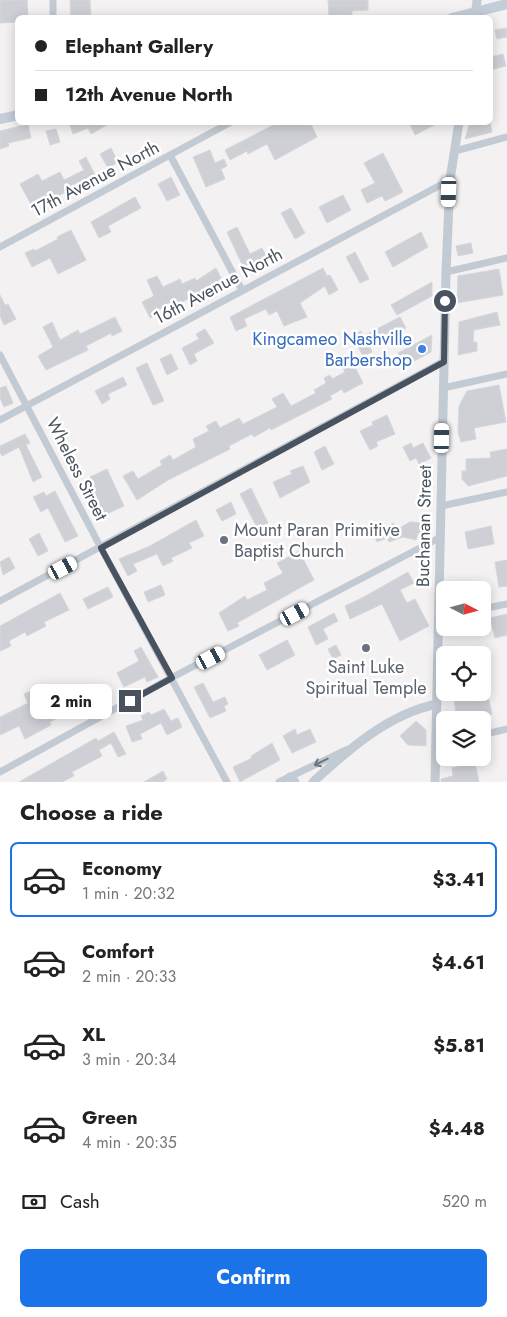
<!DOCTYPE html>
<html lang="en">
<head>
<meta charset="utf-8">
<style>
	body { margin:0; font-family:Jost,sans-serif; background:#f2f2f2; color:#222; height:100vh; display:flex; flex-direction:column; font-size:19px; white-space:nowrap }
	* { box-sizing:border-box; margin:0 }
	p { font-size:16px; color:#767676 }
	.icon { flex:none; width:28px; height:28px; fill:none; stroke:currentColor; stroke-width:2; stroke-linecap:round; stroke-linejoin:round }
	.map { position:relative; height:782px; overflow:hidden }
	.side { display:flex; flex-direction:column; background:#fff; flex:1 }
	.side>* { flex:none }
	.guide { position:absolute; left:15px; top:15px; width:478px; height:110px; border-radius:8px; box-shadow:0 2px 12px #0003; display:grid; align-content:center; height:110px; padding:0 20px; background:#fff }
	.needle { width:32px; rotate:96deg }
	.fabs { position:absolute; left:436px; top:581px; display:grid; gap:10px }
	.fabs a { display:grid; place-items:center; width:55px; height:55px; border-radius:8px; background:#fff; box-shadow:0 2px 12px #0003; font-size:25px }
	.end { position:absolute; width:22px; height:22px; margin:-11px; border:6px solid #49535f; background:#fff; box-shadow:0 0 0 2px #fff }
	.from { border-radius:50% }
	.bubble { position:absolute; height:35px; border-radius:8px; background:#fff; box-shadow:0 2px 12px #0003; font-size:16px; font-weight:700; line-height:35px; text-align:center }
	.car { position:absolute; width:15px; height:30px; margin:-15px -8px; border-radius:6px; box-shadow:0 0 4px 1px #0007; background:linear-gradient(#fff 24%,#345 0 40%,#fff 0 76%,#345 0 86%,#fff 0) }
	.guide b { display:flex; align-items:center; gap:18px; height:48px; font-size:19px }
	.guide b+b { border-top:1px solid #e0e0e0 }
	.guide i { width:12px; height:12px; background:#222 }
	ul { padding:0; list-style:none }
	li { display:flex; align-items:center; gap:15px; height:75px; margin:0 10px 8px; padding:0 10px; border:2px solid transparent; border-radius:8px }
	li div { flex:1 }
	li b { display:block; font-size:19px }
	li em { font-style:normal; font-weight:700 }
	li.current { border-color:#1a73e8 }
	li>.icon { width:45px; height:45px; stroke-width:1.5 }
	h2 { padding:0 20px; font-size:22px; line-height:60px }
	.pay { display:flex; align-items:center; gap:12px; height:55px; padding:0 20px; font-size:19px }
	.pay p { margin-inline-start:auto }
	.action { display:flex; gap:10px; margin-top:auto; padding:10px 20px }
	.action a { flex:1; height:58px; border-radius:8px; background:#1a73e8; color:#fff; font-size:20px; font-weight:700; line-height:58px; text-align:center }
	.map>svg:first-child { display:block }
	.building { fill:#ced0d6; stroke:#d5d7dc }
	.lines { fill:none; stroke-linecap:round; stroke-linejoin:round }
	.minor { stroke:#c2cad3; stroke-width:7 }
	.tertiary { stroke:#c2cad3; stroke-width:9 }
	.secondary { stroke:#c4cdda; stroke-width:10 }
	.oneway { stroke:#6d7782 }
	.route { stroke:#49535f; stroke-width:6 }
	.shop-dot { fill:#3f7fe0; stroke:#fff; stroke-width:2 }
	.worship-dot { fill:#6b7280; stroke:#fff; stroke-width:2 }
	.labels { text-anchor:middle; stroke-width:5; stroke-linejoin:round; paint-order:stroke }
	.street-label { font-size:18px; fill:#49535f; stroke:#fff }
	.shop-label { font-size:18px; fill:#366cbe; stroke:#fff; text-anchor:end }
	.worship-label { font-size:18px; fill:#5b616d; stroke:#fff; text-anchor:start }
</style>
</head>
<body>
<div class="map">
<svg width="507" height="782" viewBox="0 0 507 782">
	<rect width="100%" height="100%" fill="#f3f1f1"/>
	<g class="building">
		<polygon points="0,0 27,0 28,18 18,18 18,22 0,23"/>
		<polygon points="70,0 90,0 91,18 71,18"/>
		<polygon points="328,0 368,0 368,10 352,11 352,18 329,18"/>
		<polygon points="507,28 507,37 497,39 495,30"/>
		<polygon points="503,54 506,66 490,70 490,57"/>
		<polygon points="69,122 112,122 91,134 88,128 73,134"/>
		<polygon points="279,122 310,122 317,137 275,160 267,144 248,154 247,151 230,160 225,150"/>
		<polygon points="409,122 440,122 415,135"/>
		<polygon points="470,122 490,122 492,132 465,139"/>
		<polygon points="28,124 31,138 8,143 9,146 0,149 0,131"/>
		<polygon points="56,129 60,142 50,145 46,131"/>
		<polygon points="111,148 118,162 108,168 100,154"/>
		<polygon points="210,150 215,163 224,159 227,166 221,169 225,179 206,187 193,157"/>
		<polygon points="383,153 403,192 385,201 382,196 367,203 361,190 375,183 364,163"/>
		<polygon points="86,157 95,175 68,187 69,190 58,196 57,194 33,208 20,184 38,174 42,181 60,172 64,180 84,170 79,161"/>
		<polygon points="171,177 180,195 167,201 158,184"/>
		<polygon points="343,195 351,210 327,223 319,207"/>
		<polygon points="135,197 141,208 108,226 111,232 99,238 91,222"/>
		<polygon points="291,208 305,233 295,239 281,213"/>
		<polygon points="237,227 250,254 262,248 267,258 244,269 227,232"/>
		<polygon points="71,230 86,260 58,274 50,258 32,267 25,253 34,249 35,251 58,239 57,237"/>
		<polygon points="421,232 428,247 393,267 385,252"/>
		<polygon points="471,243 473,253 458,256 456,246"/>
		<polygon points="355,252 369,279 360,283 346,257"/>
		<polygon points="216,268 224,284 214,289 213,287 178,304 177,301 156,311 158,314 150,318 142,302 154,296 147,280 157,276 163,287 180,279 182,284 195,278 196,281"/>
		<polygon points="323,268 327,276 330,275 338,290 329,295 325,286 300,303 307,317 284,326 277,311 269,315 266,309 244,319 247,326 236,331 230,317"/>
		<polygon points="499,269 503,295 457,303 458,276"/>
		<polygon points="432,282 432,296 397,315 391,305"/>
		<polygon points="0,295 5,305 8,304 16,319 4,325 0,316"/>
		<polygon points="497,312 500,325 474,330 473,342 477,342 477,351 458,355 459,322"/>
		<polygon points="115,317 122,331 112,336 111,333 86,346 88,350 46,370 38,356 53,347 43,327 52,322 60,340 78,330 80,334"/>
		<polygon points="400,317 406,328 370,347 372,352 363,356 352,336 361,331 363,336"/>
		<polygon points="205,329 214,343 194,354 197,361 190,365 182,348 199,339 196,334"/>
		<polygon points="432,335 431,352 405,366 398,353"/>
		<polygon points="171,354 178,369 167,375 160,359"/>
		<polygon points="352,361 363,383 344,393 342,389 330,396 332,399 271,430 270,428 254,437 252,434 229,446 230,449 168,480 137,500 123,476 133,471 138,479 162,465 160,461 170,455 173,460 196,447 193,439 209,431 206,426 216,421 220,428 239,418 243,424 277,407 272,399 283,393 291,406 316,393 314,390 326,383 324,378 330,375 332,379 345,372 342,366"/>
		<polygon points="147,363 164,401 153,405 136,368"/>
		<polygon points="123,377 127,385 108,394 110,399 102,404 95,391"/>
		<polygon points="499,385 506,422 474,428 476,439 461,442 458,432 459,406 467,391"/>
		<polygon points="6,386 13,403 4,407 0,398 0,388"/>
		<polygon points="387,415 395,434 376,442 378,446 370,450 360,431 373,425 372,422"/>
		<polygon points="25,434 30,443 26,445 42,477 33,482 19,447 2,456 0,452 0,446"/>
		<polygon points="411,443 413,448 423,443 431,458 419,464 416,458 410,461 403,447"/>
		<polygon points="325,446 334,464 322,470 314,452"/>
		<polygon points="507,449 507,476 468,486 462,479 462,471 466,471 466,459 491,458 490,452"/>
		<polygon points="303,466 310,482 280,498 273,482 292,474 290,471"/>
		<polygon points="107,469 124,506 98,518 90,501 97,498 90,477"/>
		<polygon points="251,488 268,523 257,528 240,494"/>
		<polygon points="55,491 78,536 65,542 48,508 41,512 33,497 44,492 46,496"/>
		<polygon points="231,502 236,514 222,521 216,510"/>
		<polygon points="196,520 204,536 189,543 192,548 171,558 173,561 163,566 157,554 133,564 137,571 128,576 119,559 150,546"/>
		<polygon points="410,522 427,523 425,535 418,533 416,540 403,537 389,542 387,538 377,542 371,527 378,525 380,529 394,523 396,530"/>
		<polygon points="491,526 494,544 468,549 465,532"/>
		<polygon points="39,533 48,551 38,556 29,539"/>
		<polygon points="299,551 314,580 237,623 239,626 228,631 219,613 245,596 247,600 267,590 264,583 283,573 277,563"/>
		<polygon points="9,557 15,568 3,575 0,562"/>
		<polygon points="507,560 507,586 499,587 495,562"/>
		<polygon points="408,572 414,583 400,590 407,603 415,599 429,626 400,641 382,604 350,619 345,606 362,598"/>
		<polygon points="473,583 474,590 454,590 454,587"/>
		<polygon points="161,585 165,595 148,602 144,592"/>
		<polygon points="108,587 113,597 88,609 83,599"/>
		<polygon points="60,593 69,610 44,622 46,626 27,636 25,632 9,641 11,646 0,651 0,626"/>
		<polygon points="334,613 338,621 323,629 328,639 316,645 308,627"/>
		<polygon points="507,614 507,635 495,638 490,618"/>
		<polygon points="287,640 295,655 267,670 259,655"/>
		<polygon points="336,645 341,655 333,659 328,649"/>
		<polygon points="141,647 158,677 147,682 145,677 124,687 117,673 139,661 134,651"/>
		<polygon points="203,683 213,702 225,697 228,704 224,706 226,711 210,718 194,687"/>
		<polygon points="102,685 106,698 98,701 93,688"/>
		<polygon points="35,689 42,705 62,695 66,704 81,698 85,708 76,712 74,709 50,722 51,725 25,739 19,726 0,735 0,717 28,703 24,694"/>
		<polygon points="453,692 487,692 492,714 457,720"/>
		<polygon points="164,709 171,721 178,718 182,727 167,735 161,723 140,734 142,739 132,742 126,726 143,720 141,716 149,712 151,715"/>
		<polygon points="416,721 426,730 426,746 408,745 400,736"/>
		<polygon points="295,729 297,735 310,729 316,742 292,753 283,736"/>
		<polygon points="114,732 126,754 118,757 111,743 99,750 102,756 72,772 74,776 62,782 19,782 96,738 98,741"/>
		<polygon points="272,743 280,760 240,782 233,767 252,758 251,756"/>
		<polygon points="475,763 479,782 441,782 441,779 453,776 452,768"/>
		<polygon points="163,771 167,779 163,782 144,782"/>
	</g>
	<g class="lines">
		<g class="minor">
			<polyline points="53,0 53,18"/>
			<polyline points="455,151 507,137"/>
			<polyline points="170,155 242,290"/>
			<polyline points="0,247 231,122"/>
			<polyline points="446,272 507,258"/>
			<polyline points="0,355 101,548 227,782"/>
			<polyline points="443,388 507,374"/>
			<polyline points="0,420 450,180"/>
			<polyline points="441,506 507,492"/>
			<polyline points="0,601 444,361"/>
			<polyline points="482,609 507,604"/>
			<polyline points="482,735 507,729"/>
			<polyline points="435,746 445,743"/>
			<polyline points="0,772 171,678 439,538"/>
			<polyline points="279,782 346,750"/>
		</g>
		<g class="tertiary">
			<polyline points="475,18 477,0"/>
			<polyline points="290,777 295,782"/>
			<path d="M313,782C348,750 388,714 437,704"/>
			<polyline points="435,782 446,272 450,180 459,122"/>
		</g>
		<g class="secondary">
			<polyline points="452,18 507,4"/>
			<polyline points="0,119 18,115"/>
		</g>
	</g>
	<defs><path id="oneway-shaft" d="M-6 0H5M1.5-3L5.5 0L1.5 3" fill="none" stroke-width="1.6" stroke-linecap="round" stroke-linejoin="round" transform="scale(1.25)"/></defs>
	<use class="oneway" href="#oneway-shaft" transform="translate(321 762) rotate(154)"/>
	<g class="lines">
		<polyline class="route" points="130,701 172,678 101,548 444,362 445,301"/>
	</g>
	<circle class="shop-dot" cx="422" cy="349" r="5"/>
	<g class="worship-dot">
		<circle cx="224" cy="540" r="5"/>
		<circle cx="366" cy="648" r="5"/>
	</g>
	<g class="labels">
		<g class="street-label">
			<text transform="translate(95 179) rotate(-28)" y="6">17th Avenue North</text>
			<text transform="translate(218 286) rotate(-28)" y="6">16th Avenue North</text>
			<text transform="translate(77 469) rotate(63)" y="6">Wheless Street</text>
			<text transform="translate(424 526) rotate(-89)" y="6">Buchanan Street</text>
		</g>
		<g class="shop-label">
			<text x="412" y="345">Kingcameo Nashville<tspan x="412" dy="21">Barbershop</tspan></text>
		</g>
		<g class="worship-label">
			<text x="234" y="536">Mount Paran Primitive<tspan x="234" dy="21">Baptist Church</tspan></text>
			<text x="366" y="673" text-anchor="middle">Saint Luke<tspan x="366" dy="21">Spiritual Temple</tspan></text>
		</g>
	</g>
</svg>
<div class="fabs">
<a><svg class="needle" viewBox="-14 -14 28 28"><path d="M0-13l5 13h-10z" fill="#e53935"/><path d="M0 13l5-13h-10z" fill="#767676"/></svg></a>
<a><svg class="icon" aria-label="locate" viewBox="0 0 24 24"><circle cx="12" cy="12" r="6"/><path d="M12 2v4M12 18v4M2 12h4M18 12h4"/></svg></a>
<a><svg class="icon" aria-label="layers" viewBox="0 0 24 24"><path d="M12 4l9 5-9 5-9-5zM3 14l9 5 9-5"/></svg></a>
</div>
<i class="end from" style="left:445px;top:301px"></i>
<i class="end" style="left:130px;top:701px"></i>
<div class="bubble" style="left:30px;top:684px;width:82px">2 min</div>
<i class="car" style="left:449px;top:192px;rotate:182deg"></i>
<i class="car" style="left:442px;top:438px;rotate:1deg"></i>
<i class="car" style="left:63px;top:568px;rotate:62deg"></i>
<i class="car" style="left:295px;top:614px;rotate:62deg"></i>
<i class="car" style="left:211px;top:658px;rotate:62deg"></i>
<div class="guide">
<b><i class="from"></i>Elephant Gallery</b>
<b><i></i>12th Avenue North</b>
</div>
</div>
<section class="side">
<h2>Choose a ride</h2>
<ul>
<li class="current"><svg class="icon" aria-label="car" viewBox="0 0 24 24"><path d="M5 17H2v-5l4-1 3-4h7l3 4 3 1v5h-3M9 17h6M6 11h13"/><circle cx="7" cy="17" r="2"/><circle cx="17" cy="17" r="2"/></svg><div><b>Economy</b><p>1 min · 20:32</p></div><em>$3.41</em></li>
<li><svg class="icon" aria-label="car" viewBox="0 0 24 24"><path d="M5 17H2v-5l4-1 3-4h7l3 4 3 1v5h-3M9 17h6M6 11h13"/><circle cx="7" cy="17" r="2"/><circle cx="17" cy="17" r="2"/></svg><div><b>Comfort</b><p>2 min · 20:33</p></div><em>$4.61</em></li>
<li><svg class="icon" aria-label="car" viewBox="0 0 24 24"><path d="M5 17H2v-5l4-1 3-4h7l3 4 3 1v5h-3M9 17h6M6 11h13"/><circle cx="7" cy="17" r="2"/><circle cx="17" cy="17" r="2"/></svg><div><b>XL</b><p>3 min · 20:34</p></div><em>$5.81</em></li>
<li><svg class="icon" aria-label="car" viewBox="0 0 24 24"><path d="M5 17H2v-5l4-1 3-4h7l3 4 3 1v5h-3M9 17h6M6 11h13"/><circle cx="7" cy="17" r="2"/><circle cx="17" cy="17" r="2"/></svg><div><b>Green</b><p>4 min · 20:35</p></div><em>$4.48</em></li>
</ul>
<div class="pay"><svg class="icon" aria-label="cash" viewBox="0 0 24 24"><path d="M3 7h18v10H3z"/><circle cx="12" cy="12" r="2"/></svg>Cash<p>520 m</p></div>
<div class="action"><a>Confirm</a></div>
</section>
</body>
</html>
